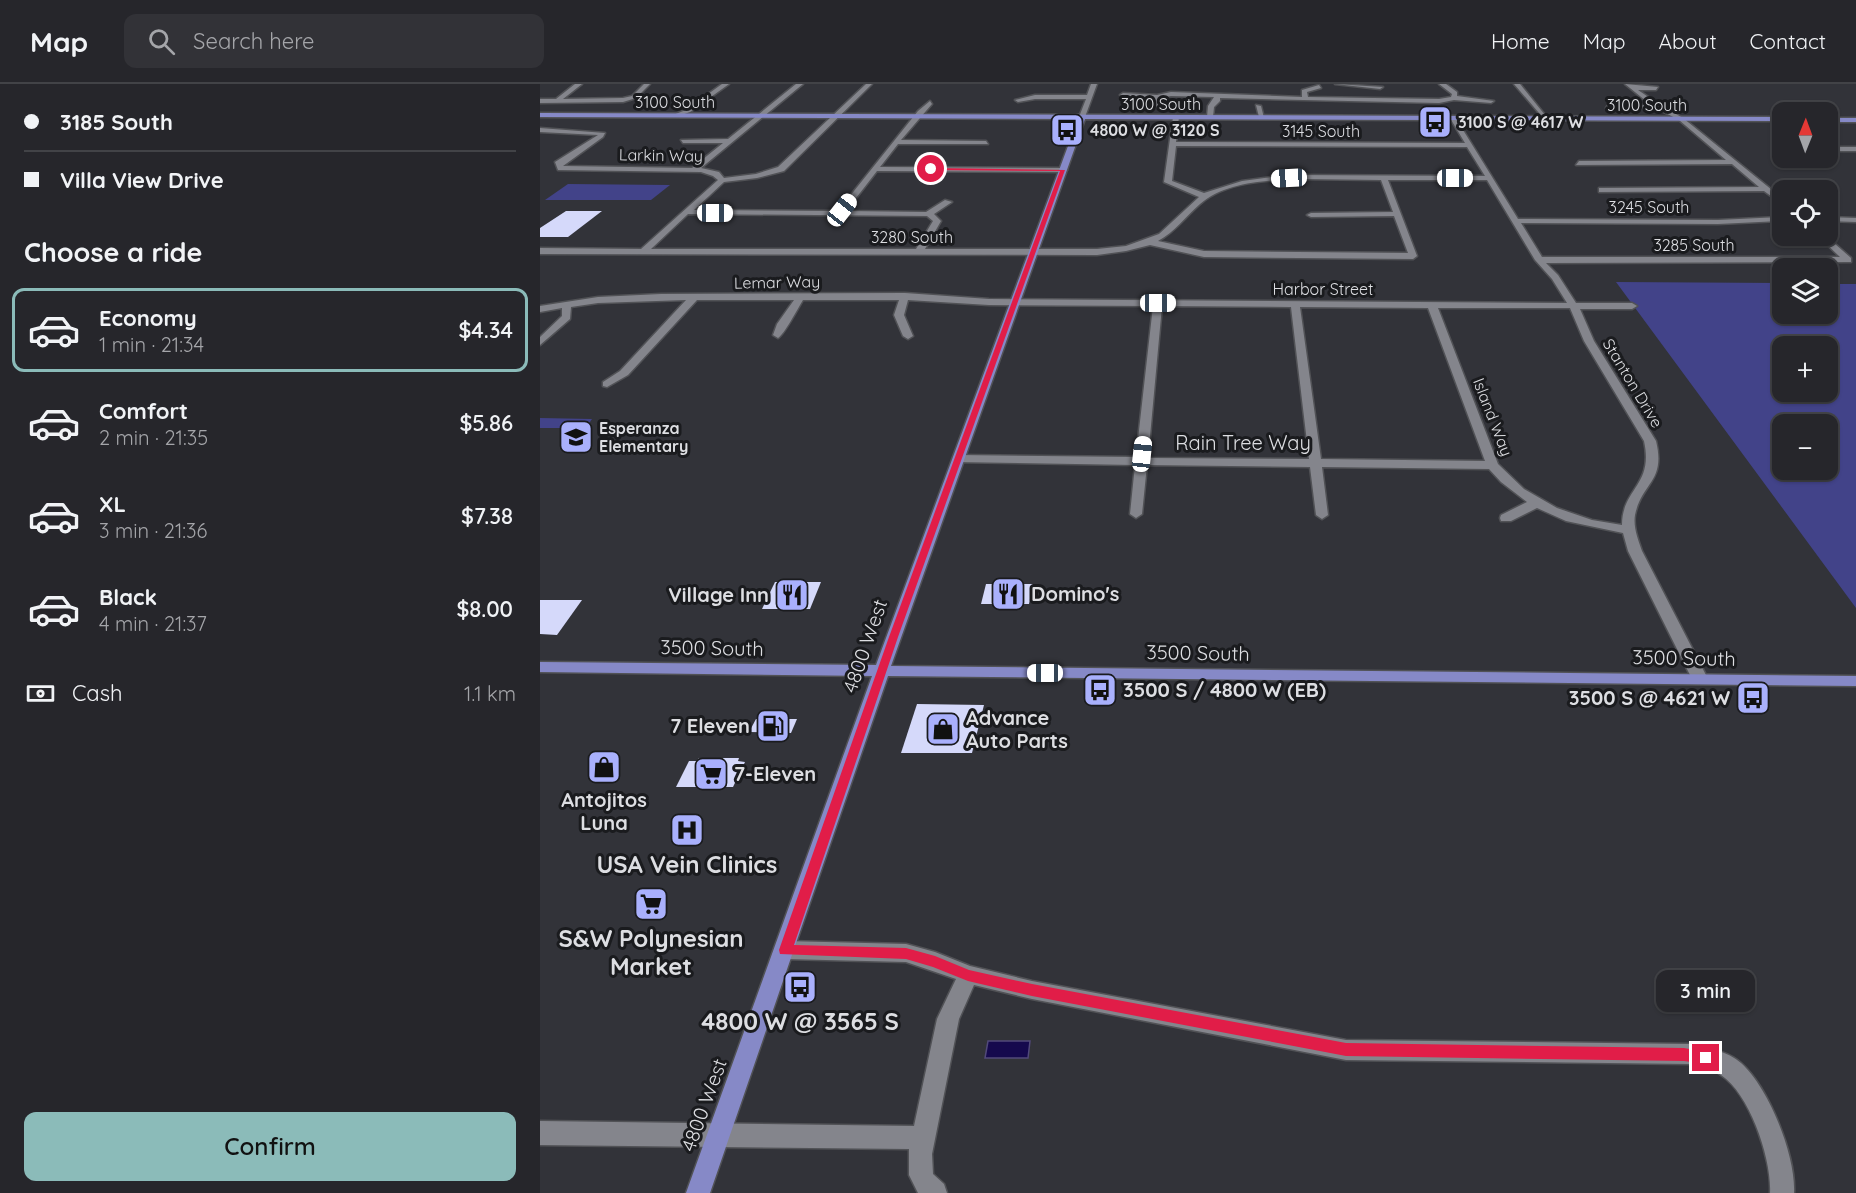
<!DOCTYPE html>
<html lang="en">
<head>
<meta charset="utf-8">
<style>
	body { margin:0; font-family:Quicksand,sans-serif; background:#323237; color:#f1f3f6; height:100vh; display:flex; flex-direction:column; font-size:22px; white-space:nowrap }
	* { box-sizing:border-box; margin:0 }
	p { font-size:20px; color:#a4a5a9 }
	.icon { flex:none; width:33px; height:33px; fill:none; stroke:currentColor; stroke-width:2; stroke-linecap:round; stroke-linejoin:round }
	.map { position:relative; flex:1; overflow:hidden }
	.drawer { display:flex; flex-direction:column; background:#26262b; width:540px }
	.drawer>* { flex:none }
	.hud { display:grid; align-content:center; height:132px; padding:0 24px; background:#26262b }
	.needle { width:39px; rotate:1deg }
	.buttons { position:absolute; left:1232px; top:18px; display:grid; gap:12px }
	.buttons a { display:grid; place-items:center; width:66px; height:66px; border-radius:12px; background:#26262b; box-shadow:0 2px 4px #0004,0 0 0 2px #424347; font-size:30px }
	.end { position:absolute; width:27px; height:27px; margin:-14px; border:8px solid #e11d48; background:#fff; box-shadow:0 0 0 3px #fff }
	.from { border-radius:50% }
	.bubble { position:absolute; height:42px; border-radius:12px; background:#26262b; box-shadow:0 2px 4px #0004,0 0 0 2px #424347; font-size:20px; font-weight:600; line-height:42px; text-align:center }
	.car { position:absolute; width:18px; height:36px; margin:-18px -9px; border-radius:8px; box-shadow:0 0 4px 2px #0007; background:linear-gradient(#fff 24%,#345 0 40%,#fff 0 76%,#345 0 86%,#fff 0) }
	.hud b { display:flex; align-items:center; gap:21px; height:57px; font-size:22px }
	.hud b+b { border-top:2px solid #424347 }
	.hud i { width:15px; height:15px; background:#f1f3f6 }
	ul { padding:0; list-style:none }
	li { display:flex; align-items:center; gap:18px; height:84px; margin:0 12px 9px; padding:0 12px; border:3px solid transparent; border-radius:12px }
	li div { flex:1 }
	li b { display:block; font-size:22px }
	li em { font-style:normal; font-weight:600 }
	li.selected { border-color:#8bbbb9 }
	li>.icon { width:54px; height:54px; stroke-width:1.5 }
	h2 { padding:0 24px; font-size:27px; line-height:72px }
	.pay { display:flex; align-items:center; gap:15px; height:66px; padding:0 24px; font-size:22px }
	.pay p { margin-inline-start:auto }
	.button { display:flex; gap:12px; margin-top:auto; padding:12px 24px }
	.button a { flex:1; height:69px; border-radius:12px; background:#8bbbb9; color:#111; font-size:24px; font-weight:600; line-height:69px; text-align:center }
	header { display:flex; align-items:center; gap:36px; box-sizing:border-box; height:84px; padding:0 30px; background:#26262b; border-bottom:2px solid #424347 }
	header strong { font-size:28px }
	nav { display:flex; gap:33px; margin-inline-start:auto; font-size:21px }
	.search { width:420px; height:54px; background:#323237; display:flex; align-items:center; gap:15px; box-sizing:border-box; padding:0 21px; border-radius:12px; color:#a4a5a9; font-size:22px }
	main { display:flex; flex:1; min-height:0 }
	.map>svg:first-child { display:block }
	.green { fill:#424389; fill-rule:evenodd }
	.water { fill:#15094d; stroke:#51497a; stroke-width:1.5 }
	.building { fill:#d5d9fa }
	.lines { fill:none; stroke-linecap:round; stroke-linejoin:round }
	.minor-casing { stroke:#515256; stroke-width:3 }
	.major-casing { stroke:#515256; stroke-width:3 }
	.minor { fill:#84858c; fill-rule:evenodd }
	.major { fill:#8689c7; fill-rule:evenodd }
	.route { fill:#e11d48 }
	.labels { text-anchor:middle; stroke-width:6; stroke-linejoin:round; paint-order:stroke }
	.far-street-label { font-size:16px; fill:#dddee2; stroke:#1a1b1e }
	.far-poi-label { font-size:16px; font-weight:bold; fill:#dddee2; stroke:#1a1b1e; text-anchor:start }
	.street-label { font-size:20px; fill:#dddee2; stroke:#1a1b1e }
	.poi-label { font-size:20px; font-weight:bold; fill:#dddee2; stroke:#1a1b1e; text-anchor:start }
	.near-poi-label { font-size:24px; font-weight:bold; fill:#dddee2; stroke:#1a1b1e }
</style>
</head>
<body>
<header>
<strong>Map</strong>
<div class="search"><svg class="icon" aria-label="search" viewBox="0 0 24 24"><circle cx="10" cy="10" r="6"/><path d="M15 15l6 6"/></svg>Search here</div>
<nav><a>Home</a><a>Map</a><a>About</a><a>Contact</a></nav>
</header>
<main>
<section class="drawer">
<div class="hud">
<b><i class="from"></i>3185 South</b>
<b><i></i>Villa View Drive</b>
</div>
<h2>Choose a ride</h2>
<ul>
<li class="selected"><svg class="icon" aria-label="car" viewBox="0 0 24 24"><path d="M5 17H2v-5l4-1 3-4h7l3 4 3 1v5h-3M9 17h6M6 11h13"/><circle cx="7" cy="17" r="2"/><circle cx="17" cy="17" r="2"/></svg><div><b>Economy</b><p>1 min · 21:34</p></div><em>$4.34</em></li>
<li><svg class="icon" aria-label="car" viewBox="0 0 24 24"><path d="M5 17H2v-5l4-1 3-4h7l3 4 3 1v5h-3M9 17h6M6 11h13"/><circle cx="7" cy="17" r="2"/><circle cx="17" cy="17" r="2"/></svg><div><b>Comfort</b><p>2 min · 21:35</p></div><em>$5.86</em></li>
<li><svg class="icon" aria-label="car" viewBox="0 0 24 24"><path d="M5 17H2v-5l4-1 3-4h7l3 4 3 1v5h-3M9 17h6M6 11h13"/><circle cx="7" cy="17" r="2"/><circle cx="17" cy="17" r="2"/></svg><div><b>XL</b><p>3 min · 21:36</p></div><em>$7.38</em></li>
<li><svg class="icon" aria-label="car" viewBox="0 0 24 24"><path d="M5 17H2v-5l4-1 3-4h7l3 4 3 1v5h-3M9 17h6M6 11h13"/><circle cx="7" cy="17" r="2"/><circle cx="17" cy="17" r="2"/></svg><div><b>Black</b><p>4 min · 21:37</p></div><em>$8.00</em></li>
</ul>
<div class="pay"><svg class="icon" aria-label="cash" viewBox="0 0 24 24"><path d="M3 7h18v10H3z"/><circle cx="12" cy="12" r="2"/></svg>Cash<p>1.1 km</p></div>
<div class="button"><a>Confirm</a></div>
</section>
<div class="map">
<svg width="1316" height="1109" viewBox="0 0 1316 1109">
	<rect width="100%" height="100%" fill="#323339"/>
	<g class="green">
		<polygon points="28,100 130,101 111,116 5,116"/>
		<path d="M1076,198L1242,199V230H1287V200H1316V524ZM1242,262H1287V308H1242ZM1242,340H1287V386H1242Z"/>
		<polygon points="0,334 52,335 42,350 29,350 33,344 0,344"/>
	</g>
	<polygon class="water" points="448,957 490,957 488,974 445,974"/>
	<g class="building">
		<polygon points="26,127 62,127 28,153 0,153 0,144"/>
		<polygon points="235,498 281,498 270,525 222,525"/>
		<polygon points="446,500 493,500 489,520 441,520"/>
		<polygon points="0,516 42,516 17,551 0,550"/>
		<polygon points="377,620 444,621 432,669 361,669"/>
		<polygon points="216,635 257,635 251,649 209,648"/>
		<polygon points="159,674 199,674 198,677 205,678 193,703 136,703 149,677 157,677"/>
	</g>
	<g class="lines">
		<g class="minor-casing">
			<g id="minor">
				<polygon points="35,0 42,0 23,15 83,14 92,12 104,0 110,0 96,14 83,18 0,19 0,15 16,15"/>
				<polygon points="182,0 189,0 150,28 136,33 133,31 146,26"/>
				<path d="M256,0H263L161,84L179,88L184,94L216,90L238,83L326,0H332L244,87L217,94L184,98L154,126L298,127L378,27L390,17L392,20L361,56L446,57L448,60H358L340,83L523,84L527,86L523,88L337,87L306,127L386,128L405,116L412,118L394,130L401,137L385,165H557L586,162L619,150L659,113L624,98L633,33L636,31L639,33L636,58L925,59L910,34L915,33L978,135L1178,136L1242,133V137L1178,140L981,139L1002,173H1300L1278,152H1286L1311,174V178L1006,179L1018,191L1036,219H1092L1097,222L1092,225H1040L1054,257L1116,357C1126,398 1102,398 1095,431C1093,443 1098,455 1102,467L1168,595L1166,599H1154L1088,467L1083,449L1026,437L997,424L971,437H961L960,434L961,431L987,418L961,398L949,385L782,383L788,431L782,435L776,431L770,383L607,381L602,430L596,434L590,430L595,381L414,378V372L418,371L596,373L613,222L449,221L368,216L364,231L373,252L368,255L363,252L354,231L359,216H263C258,224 244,251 238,254L233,251L237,240L254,216H157L88,291L67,303L63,302V298L80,287L146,216L58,219L31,223L30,235L0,261V253L22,232V224L0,228V222L58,213L121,210L365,209L449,215L1027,219L1012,195L995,176L947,96H848L877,172L873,175L664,173L610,161L586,167L557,171L0,170V164L101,165L178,96L173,92L161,88L18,86L15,78L58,51L0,48V44L65,49L63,53L23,82L152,84L183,59H143L141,56L188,55ZM636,62L927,63L945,92L747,91L702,97L664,109L632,97ZM763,95L841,96L853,128L771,129L767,131L771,133L854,132L868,169L664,167L618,157C635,148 645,133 660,120C686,97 730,96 763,95ZM148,130L387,132L393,137L376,165H111ZM622,222L751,223L769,375L608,374ZM760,223L888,224L945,377L781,375ZM898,224H1030L1044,257L1104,357C1114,402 1082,404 1082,441L1052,436L1017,424L984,405L958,380Z"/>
				<polygon points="551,0 557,0 545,33 542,35 539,33 546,15 495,15 478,18 475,16 495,11 547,11"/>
				<polygon points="795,0 843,3 840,5"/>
				<polygon points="899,0 906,0 917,8 917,12 954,17 951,19 914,16 899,19 680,14 680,17 674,23 673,33 670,35 667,33 668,22 674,13 631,12 620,14 619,21 616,23 613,21 614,15 580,11 583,9 617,11 631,8 762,13 762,6 779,1 781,4 767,8 768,13 899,15 911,13 912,10"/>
				<polygon points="974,0 980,0 1009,36 1005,36"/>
				<polygon points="1085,0 1118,3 1116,6 1098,6 1120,21 1145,22 1143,25 1127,25 1143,34 1242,114 1242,120 1224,107 1059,108 1059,104 1062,104 1219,103 1192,80 1036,81 1039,77 1186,76 1139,36 1118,25 1066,24 1068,21 1111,21"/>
				<polygon points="716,21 721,22 724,34 719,33"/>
				<rect x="1287" y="63" width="29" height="4"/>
				<polygon points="1287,133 1316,134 1316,138 1287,137"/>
				<path d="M245,857L366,860L395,868L430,882L492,897L806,956L1150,960C1167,964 1188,967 1201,979C1229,1004 1256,1072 1254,1109H1230C1232,1076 1210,1010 1181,991C1172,984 1161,983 1150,980L806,976L492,915L434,901L419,935L392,1070L393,1090L404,1100L407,1109H378L369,1091V1065L0,1061V1037L374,1042L397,935L416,895L366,878L245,875L238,872L235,866L238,860Z"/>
			</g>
		</g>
		<g class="major-casing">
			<g id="major">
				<polygon points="0,29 1242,33 1242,37 545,35 351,582 1316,592 1316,602 348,592 170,1109 146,1109 332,592 0,588 0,578 336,581 538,35 0,33"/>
				<rect x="1287" y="34" width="29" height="4"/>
			</g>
		</g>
		<use href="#minor" class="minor"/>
		<use href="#major" class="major"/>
	</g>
	<polygon class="route" points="391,84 525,86 358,553 254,861 366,864 395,872 429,886 492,900 806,959 1144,964 1171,969 1173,974 1171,978 1166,980 1144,977 806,972 492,912 428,897 393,883 366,875 240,870 239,866 349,553 520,87 389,86"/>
	<defs>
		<g id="bus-square" transform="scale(1.725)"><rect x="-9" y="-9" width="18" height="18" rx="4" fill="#a9b0fc" stroke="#1a1b1e"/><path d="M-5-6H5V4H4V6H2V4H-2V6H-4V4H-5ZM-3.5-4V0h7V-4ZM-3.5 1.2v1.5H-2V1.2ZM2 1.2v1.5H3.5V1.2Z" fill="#111"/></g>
		<g id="school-square" transform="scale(1.725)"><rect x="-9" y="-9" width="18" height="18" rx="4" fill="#a9b0fc" stroke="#1a1b1e"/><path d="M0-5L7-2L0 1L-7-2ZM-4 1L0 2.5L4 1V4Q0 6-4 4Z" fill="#111"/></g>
		<g id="restaurant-square" transform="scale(1.725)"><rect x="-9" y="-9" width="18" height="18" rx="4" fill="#a9b0fc" stroke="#1a1b1e"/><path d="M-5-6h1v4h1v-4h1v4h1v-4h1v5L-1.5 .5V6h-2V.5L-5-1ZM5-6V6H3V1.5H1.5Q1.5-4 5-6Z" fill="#111"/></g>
		<g id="fuel-square" transform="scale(1.725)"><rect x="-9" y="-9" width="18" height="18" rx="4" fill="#a9b0fc" stroke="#1a1b1e"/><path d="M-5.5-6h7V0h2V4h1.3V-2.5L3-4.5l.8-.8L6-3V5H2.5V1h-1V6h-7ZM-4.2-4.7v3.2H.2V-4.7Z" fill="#111"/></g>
		<g id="shop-square" transform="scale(1.725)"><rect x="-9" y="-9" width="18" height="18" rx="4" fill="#a9b0fc" stroke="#1a1b1e"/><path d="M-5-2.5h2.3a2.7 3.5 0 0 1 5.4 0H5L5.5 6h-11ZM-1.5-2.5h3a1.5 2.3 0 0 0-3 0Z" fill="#111"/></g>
		<g id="supermarket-square" transform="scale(1.725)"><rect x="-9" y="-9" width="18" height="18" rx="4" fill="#a9b0fc" stroke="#1a1b1e"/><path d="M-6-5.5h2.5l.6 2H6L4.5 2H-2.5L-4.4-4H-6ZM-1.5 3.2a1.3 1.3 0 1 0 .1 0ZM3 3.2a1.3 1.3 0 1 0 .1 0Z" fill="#111"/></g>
		<g id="hospital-square" transform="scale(1.725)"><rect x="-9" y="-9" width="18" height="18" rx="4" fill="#a9b0fc" stroke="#1a1b1e"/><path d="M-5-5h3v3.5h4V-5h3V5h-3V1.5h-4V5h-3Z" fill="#111"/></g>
	</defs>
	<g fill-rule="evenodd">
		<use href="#bus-square" x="895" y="38"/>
		<use href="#bus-square" x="527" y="46"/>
		<use href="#school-square" x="36" y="353"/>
		<use href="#restaurant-square" x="468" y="510"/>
		<use href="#restaurant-square" x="252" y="511"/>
		<use href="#bus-square" x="560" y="606"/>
		<use href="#bus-square" x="1213" y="614"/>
		<use href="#fuel-square" x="233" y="642"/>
		<use href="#shop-square" x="403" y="645"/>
		<use href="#shop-square" x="64" y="683"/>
		<use href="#supermarket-square" x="171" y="690"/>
		<use href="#hospital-square" x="147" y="746"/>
		<use href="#supermarket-square" x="111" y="820"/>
		<use href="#bus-square" x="260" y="903"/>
	</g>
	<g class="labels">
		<g class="far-street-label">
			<text x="135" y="24">3100 South</text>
			<text x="621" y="26">3100 South</text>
			<text x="1107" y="27">3100 South</text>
			<text x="781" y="53">3145 South</text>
			<text transform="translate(121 71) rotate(1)" y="6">Larkin Way</text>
			<text x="1109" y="129">3245 South</text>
			<text x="372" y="159">3280 South</text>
			<text x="1154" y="167">3285 South</text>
			<text transform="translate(237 198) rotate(-1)" y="6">Lemar Way</text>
			<text x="783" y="211">Harbor Street</text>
			<text transform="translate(1093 299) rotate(59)" y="6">Stanton Drive</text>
			<text transform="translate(953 333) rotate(69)" y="6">Island Way</text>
		</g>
		<g class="far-poi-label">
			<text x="918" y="44">3100 S @ 4617 W</text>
			<text x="550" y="52">4800 W @ 3120 S</text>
			<text x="59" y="350">Esperanza<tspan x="59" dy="18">Elementary</tspan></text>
		</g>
		<g class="street-label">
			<text x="703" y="366">Rain Tree Way</text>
			<text transform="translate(325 562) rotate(-71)" y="7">4800 West</text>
			<text transform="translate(172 564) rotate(1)" y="7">3500 South</text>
			<text transform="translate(658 569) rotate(1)" y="7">3500 South</text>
			<text transform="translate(1144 574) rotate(1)" y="7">3500 South</text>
			<text transform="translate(164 1021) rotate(-70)" y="7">4800 West</text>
		</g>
		<g class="poi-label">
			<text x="491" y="517">Domino's</text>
			<text x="229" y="518" text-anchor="end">Village Inn</text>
			<text x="583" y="613">3500 S / 4800 W (EB)</text>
			<text x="1190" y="621" text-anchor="end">3500 S @ 4621 W</text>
			<text x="426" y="641">Advance<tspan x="426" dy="23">Auto Parts</tspan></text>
			<text x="210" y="649" text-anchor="end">7 Eleven</text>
			<text x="194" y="697">7-Eleven</text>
			<text x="64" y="723" text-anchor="middle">Antojitos<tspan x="64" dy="23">Luna</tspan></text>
		</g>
		<g class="near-poi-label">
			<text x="147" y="789">USA Vein Clinics</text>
			<text x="111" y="863">S&amp;W Polynesian<tspan x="111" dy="28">Market</tspan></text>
			<text x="260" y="946">4800 W @ 3565 S</text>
		</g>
	</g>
</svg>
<div class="buttons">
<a><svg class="needle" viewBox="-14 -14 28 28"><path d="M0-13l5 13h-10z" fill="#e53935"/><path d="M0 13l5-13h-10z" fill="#a4a5a9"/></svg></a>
<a><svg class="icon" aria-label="locate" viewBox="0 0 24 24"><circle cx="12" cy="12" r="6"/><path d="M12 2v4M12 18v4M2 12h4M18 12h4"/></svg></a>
<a><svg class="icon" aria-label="layers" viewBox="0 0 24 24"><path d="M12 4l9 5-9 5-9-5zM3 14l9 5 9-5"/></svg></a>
<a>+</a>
<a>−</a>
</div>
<i class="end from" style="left:391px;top:85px"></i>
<i class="end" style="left:1166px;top:974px"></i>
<div class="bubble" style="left:1116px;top:886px;width:99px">3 min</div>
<i class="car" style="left:749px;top:94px;rotate:267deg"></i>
<i class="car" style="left:915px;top:94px;rotate:90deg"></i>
<i class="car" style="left:302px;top:126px;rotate:38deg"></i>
<i class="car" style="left:175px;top:129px;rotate:90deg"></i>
<i class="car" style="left:618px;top:219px;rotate:90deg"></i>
<i class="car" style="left:602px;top:370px;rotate:6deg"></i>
<i class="car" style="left:505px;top:589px;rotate:270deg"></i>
</div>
</main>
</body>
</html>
